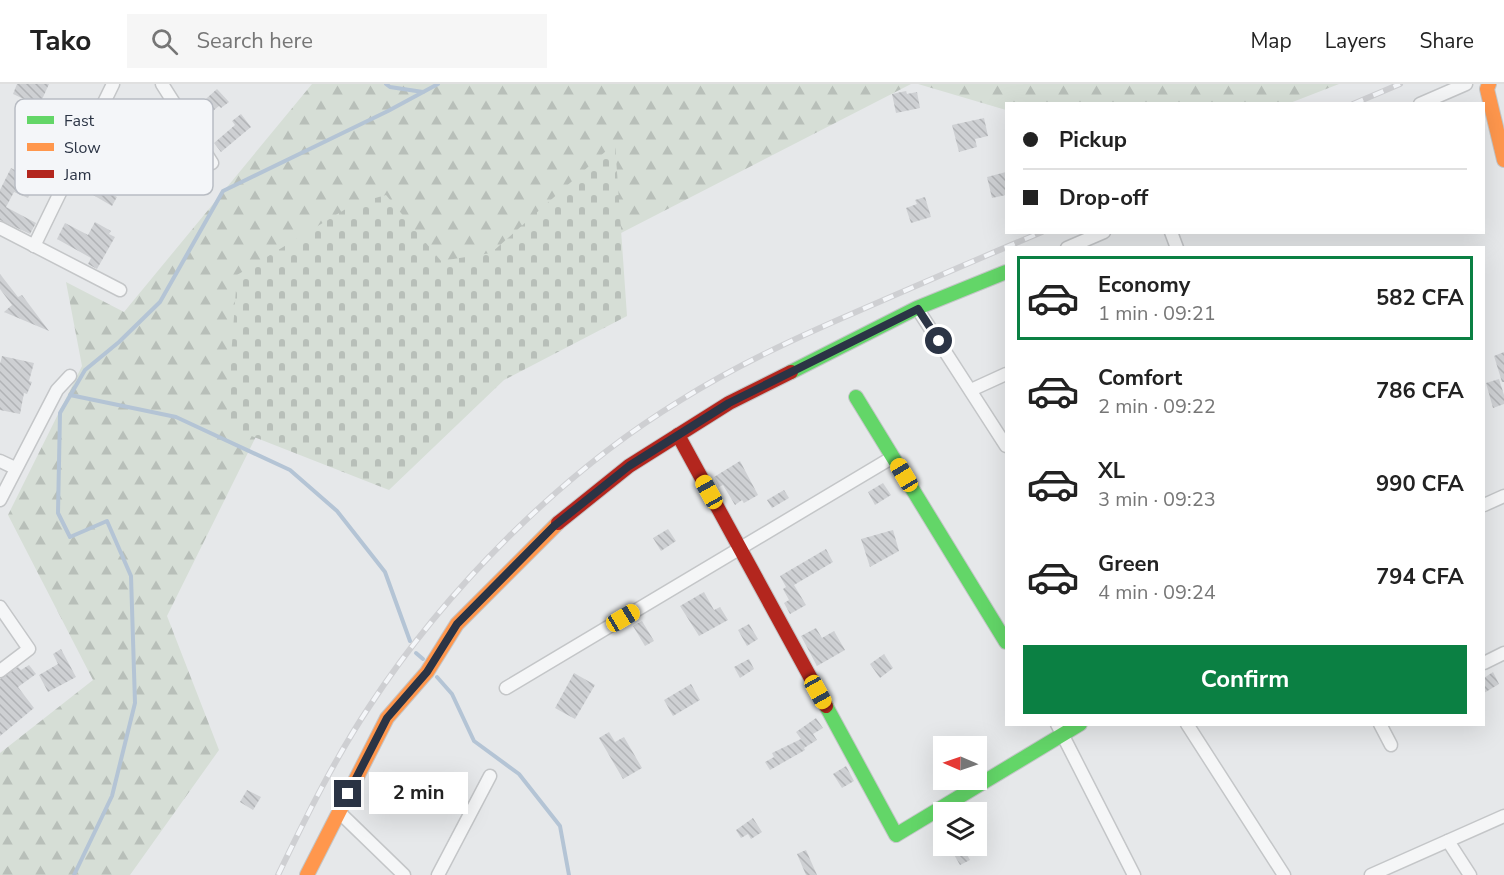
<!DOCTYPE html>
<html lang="en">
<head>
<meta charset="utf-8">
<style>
	body { margin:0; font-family:"Nunito Sans",sans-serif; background:#f6f6f6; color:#222; height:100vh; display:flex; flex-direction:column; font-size:22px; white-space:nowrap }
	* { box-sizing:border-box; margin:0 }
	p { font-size:20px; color:#767676 }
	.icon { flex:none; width:33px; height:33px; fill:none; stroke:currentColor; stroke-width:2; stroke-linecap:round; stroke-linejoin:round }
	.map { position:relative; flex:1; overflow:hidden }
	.panel { position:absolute; left:1005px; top:162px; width:480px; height:480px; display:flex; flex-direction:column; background:#fff; border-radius:0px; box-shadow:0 6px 24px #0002 }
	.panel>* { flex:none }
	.hud { position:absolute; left:1005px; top:18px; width:480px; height:132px; border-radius:0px; box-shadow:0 6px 24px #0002; display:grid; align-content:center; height:132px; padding:0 18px; background:#fff }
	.needle { width:39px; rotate:272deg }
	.tools { position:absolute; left:933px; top:652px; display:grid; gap:12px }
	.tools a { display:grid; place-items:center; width:54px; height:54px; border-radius:0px; background:#fff; box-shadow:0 6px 24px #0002; font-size:30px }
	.end { position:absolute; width:27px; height:27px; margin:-14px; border:8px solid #2b3445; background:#fff; box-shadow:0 0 0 3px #fff }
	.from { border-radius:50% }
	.bubble { position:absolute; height:42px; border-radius:0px; background:#fff; box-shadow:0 6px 24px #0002; font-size:20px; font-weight:700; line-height:42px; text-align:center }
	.car { position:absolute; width:18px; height:36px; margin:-18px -9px; border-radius:8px; box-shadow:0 0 4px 2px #0007; background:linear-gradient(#f5c518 24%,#345 0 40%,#f5c518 0 76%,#345 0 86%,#f5c518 0) }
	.hud b { display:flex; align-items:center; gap:21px; height:57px; font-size:22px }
	.hud b+b { border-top:2px solid #e0e0e0 }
	.hud i { width:15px; height:15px; background:#222 }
	ul { padding:10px 0 0; list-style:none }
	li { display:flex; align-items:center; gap:18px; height:84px; margin:0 12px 9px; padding:0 6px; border:3px solid transparent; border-radius:0px }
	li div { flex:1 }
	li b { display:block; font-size:22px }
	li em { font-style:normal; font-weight:700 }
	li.selected { border-color:#0b8043 }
	li>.icon { width:54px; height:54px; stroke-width:1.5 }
	.action { display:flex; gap:12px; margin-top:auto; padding:12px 18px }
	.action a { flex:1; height:69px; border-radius:0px; background:#0b8043; color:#fff; font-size:24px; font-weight:700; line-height:69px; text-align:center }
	header { display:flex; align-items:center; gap:36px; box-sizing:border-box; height:84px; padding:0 30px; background:#fff; border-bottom:2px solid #e0e0e0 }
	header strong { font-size:28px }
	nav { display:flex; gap:33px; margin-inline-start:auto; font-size:21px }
	.search { width:420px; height:54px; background:#f6f6f6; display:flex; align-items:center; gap:15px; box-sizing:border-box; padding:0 21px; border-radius:0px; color:#767676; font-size:22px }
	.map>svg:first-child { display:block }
	.forest { fill:url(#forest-firs) }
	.cemetery { fill:url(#cemetery-stones) }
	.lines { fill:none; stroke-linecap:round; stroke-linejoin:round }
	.stream { stroke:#b4c4d5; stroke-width:4 }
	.building { fill:url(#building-back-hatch) }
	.street-casing { stroke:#c4c6c8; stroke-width:15 }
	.fast-casing { stroke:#c4c6c8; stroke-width:16 }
	.slow-casing { stroke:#c4c6c8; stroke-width:16 }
	.jam-casing { stroke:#c4c6c8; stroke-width:16 }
	.street { stroke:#f5f6f7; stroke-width:12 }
	.fast { stroke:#63d668; stroke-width:14 }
	.slow { stroke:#ff974d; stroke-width:14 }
	.jam { stroke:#b3261e; stroke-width:14 }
	.rail-casing { stroke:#cecfd2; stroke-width:6 }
	.rail { stroke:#f4f6f9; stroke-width:4; stroke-dasharray:11; stroke-linecap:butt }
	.route { stroke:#2b3445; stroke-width:8 }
	.key { fill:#f4f6f9; stroke:#b8bcc3; stroke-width:1.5 }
	.key-label { font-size:16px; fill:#2b3445 }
</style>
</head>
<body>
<header>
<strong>Tako</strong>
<div class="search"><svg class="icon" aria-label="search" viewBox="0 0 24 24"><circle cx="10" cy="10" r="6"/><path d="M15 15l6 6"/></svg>Search here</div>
<nav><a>Map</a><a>Layers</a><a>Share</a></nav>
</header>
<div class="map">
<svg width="1504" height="791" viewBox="0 0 1504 791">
	<defs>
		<pattern id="forest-firs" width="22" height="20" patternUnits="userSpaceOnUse" patternTransform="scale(1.5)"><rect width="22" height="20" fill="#d6ded6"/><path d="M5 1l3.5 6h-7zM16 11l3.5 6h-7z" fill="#b8bfb9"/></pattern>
		<pattern id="cemetery-stones" width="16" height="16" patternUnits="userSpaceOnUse" patternTransform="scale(1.5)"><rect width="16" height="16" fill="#d6ded6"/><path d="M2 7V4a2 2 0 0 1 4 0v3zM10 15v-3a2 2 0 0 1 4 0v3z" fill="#b8bfb9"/></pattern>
		<pattern id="building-back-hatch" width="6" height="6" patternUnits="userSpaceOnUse" patternTransform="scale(1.5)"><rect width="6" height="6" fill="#ced0d3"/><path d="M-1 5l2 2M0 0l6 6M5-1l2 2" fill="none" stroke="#b1b3b6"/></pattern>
	</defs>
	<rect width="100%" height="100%" fill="#e6e8ea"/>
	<g class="forest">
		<polygon points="312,0 911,0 481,221 352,159 167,532 219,666 130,791 0,791 0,669 93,596 8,431 82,282 66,198 124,228"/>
		<polygon points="918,0 1339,0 1290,19 1006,20 1006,26"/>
	</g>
	<polygon class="cemetery" points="615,59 627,232 504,296 389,406 226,342 237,191 354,120 386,111 441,177 491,169"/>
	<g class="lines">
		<g class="stream">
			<polyline points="386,0 390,3 423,8"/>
			<polyline points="70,311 176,333 290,386 337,427 385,488 410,557"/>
			<polyline points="416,569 423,575"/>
			<polyline points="437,593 452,610 474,657 519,690 560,742 569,791"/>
			<polyline points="74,791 112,712 135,619 131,492 107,437 70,453 58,429 60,329 85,286 119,258 160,218 223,107 388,27 438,0"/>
		</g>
	</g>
	<g class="building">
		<polygon points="17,0 49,0 39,22 13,10"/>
		<polygon points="217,5 229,18 221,24 219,22 197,40 186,23 193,16 198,22"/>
		<polygon points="906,7 907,10 917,8 920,24 896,29 892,10"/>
		<polygon points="118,25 127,31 93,100 117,113 112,122 76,101 80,94 77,93 81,84 86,86"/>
		<polygon points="241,30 251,43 221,68 214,59 235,41 232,37"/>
		<polygon points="984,34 988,52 975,55 977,63 959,68 952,41"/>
		<polygon points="11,84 36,98 28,114 14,108 6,123 36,139 30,150 0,136 0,106"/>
		<polygon points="1006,88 1006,111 992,114 987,93"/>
		<polygon points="925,113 931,133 911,139 906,124 917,120 915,116"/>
		<polygon points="95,138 111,147 109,150 115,153 97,185 88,180 91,174 57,155 65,139 88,151"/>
		<polygon points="0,190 18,213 22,211 49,247 4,228 12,221 0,205"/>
		<polygon points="1504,268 1504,298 1502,298 1494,272"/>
		<polygon points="2,272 34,279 29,297 32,298 27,310 24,309 20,330 0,326 0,280"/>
		<polygon points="1499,295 1504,311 1504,320 1493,324 1486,299"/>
		<polygon points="740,377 758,411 744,419 742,416 735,421 723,401 719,403 714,393"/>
		<polygon points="883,399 891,411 875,421 868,408"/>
		<polygon points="784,406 789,414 772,424 767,416"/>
		<polygon points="668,445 676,457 661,467 653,454"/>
		<polygon points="893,446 899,467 870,483 861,455"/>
		<polygon points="826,465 833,478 794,501 806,521 790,530 784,519 789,516 783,505 786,503 780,492"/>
		<polygon points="704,508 714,526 720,523 728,536 699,552 680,522"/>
		<polygon points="642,537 654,557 645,562 633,542"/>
		<polygon points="749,540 758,555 747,562 738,546"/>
		<polygon points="816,544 822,554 834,547 845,566 817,582 801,552"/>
		<polygon points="61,565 76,593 48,608 39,591 58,580 53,570"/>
		<polygon points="884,570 893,584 880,594 870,580"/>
		<polygon points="749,575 754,585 740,594 734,583"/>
		<polygon points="29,581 36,590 18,603 34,624 0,652 0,595 18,583 21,586"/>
		<polygon points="1493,588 1499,600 1484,609 1484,594"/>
		<polygon points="574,589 595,601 575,635 555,624"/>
		<polygon points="691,600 700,616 673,632 664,616"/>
		<polygon points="816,634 823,644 813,650 817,656 804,664 805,666 770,686 765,678 774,673 772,669 801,655 796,648"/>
		<polygon points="609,648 615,658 624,653 642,684 623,695 599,654"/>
		<polygon points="846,682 854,697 842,704 833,690"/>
		<polygon points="247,706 261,713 253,726 240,718"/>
		<polygon points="753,734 762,748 751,755 748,750 741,754 736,746"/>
		<polygon points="949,762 962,762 970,776 960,781"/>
		<polygon points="806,766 817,791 806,791 797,770"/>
	</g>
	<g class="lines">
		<g class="street-casing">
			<g id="street">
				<polyline points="162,0 212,79"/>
				<polyline points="1420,20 1466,0"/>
				<polyline points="0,144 120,206"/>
				<polyline points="1171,148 1177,164"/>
				<polyline points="34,162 113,0"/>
				<polyline points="1067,164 1104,148"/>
				<polyline points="917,224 1006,362"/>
				<polyline points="971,306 1006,290"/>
				<polyline points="0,377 15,384"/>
				<polyline points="0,416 57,306 70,292"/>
				<polyline points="1484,421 1504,412"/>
				<polyline points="0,523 29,565 0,587"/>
				<polyline points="1484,579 1504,569"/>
				<polyline points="506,604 893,373"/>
				<polyline points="1057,640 1134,791"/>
				<polyline points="1187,640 1284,791"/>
				<polyline points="1380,640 1391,661"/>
				<polyline points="339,728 404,791"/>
				<polyline points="1448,757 1470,791"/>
				<polyline points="438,791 490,692"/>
				<polyline points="1371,791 1504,732"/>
			</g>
		</g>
		<g class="fast-casing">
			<g id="fast">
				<polyline points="791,288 917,224 1006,188"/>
				<polyline points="856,313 1006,558"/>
				<polyline points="826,622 896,751 1080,640"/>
			</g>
		</g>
		<g class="slow-casing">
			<g id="slow">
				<polyline points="1489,0 1487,5 1504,76"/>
				<polyline points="307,791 387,634 427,588 457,540 558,439"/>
			</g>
		</g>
		<g class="jam-casing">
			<g id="jam">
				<polyline points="678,351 826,622"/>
				<polyline points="558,439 629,382 729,319 791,288"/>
			</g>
		</g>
		<use href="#street" class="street"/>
		<use href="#fast" class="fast"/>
		<use href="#slow" class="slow"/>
		<use href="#jam" class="jam"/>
		<g class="rail-casing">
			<g id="rail">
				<polyline points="1353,20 1400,0"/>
				<path d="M278,791C306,733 334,676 369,623C446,505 561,389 681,316C737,281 796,254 856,228C918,201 980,174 1042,148"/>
			</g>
		</g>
		<use href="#rail" class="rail"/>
	</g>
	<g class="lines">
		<polyline class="route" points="348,710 387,634 427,588 457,540 554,442 629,382 729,319 918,225 939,257"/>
	</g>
	<rect x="15" y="15" width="198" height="96" rx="9" class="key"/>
	<rect x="27" y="32" width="27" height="8" fill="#63d668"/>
	<rect x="27" y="59" width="27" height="8" fill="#ff974d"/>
	<rect x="27" y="86" width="27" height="8" fill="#b3261e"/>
	<g class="key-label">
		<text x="64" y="42">Fast</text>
		<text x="64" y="69">Slow</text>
		<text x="64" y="96">Jam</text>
	</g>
</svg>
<div class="tools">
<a><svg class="needle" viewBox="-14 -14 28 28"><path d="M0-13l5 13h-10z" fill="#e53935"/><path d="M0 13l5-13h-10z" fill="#767676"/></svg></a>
<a><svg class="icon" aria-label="layers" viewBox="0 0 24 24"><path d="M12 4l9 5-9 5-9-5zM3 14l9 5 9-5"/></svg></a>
</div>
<i class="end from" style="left:939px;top:257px"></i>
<i class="end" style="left:348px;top:710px"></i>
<div class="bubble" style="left:369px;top:688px;width:99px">2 min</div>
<i class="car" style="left:904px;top:391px;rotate:329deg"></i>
<i class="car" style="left:709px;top:408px;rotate:331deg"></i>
<i class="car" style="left:623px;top:534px;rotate:59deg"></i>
<i class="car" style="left:818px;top:608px;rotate:151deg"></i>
<div class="hud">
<b><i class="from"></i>Pickup</b>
<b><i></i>Drop-off</b>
</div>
<section class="panel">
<ul>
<li class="selected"><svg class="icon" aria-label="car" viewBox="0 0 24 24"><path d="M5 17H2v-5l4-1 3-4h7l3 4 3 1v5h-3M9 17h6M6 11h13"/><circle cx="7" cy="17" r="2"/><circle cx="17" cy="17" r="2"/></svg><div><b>Economy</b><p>1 min · 09:21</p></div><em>582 CFA</em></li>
<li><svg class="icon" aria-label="car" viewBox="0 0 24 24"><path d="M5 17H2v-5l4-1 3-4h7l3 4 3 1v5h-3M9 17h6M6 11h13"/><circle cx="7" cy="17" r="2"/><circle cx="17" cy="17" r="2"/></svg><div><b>Comfort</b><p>2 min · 09:22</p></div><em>786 CFA</em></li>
<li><svg class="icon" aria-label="car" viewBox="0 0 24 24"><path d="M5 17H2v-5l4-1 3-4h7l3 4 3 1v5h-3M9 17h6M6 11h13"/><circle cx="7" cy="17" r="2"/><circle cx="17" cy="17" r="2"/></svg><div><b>XL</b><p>3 min · 09:23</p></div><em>990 CFA</em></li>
<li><svg class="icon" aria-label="car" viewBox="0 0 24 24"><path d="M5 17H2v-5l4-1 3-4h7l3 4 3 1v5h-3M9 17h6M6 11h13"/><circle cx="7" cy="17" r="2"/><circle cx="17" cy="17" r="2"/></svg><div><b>Green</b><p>4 min · 09:24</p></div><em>794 CFA</em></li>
</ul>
<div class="action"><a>Confirm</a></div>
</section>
</div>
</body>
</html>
